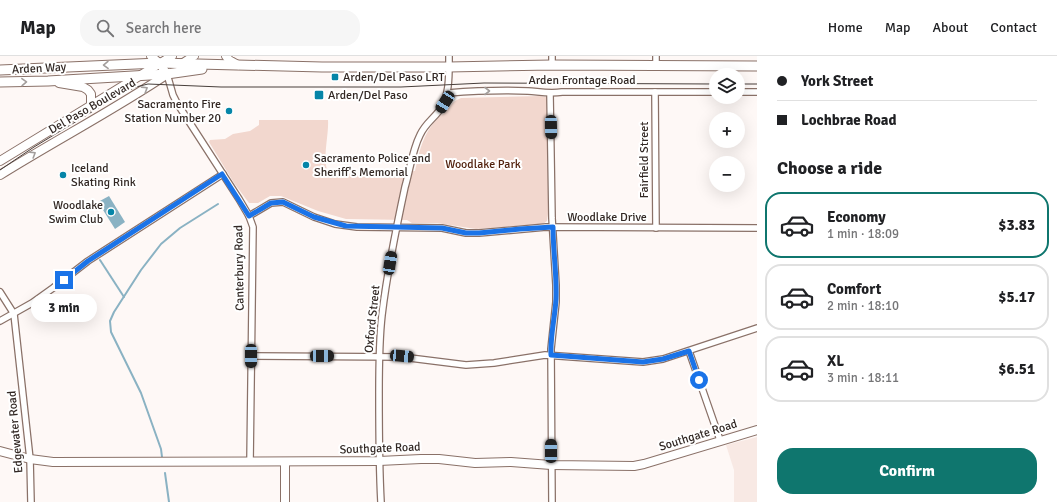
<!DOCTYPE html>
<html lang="en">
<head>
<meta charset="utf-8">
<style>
	body { margin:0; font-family:Signika,sans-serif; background:#f6f6f6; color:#202124; height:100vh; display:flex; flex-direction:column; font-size:15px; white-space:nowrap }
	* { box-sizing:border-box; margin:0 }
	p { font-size:13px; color:#757577 }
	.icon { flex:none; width:22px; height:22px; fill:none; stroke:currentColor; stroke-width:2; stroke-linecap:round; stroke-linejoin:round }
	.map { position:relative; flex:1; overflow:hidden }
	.drawer { display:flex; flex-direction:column; background:#fff; width:300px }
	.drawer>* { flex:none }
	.banner { display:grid; align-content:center; height:88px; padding:0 20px; background:#fff }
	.controls { position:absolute; left:709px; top:12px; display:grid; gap:8px }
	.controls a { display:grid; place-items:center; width:36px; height:36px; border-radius:50%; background:#fff; box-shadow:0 4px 16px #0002; font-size:20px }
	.end { position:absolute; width:18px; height:18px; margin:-9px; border:5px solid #1a73e8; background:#fff; box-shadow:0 0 0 2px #fff }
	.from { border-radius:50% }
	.bubble { position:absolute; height:28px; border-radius:14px; background:#fff; box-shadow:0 4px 16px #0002; font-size:13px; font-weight:700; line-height:28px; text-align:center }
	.car { position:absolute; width:12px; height:24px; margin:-12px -6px; border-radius:5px; box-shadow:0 0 3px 1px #0007; background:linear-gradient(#222 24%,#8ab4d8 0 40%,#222 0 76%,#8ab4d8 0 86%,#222 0) }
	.banner b { display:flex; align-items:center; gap:14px; height:38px; font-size:15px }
	.banner b+b { border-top:1px solid #e0e0e0 }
	.banner i { width:10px; height:10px; background:#202124 }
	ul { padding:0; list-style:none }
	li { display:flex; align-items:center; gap:12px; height:66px; margin:0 8px 6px; padding:0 12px; border:2px solid #e0e0e0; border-radius:16px }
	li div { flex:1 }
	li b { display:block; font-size:15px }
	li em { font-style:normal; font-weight:700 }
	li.current { border-color:#0f766e }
	li>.icon { width:36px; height:36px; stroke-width:1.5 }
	h2 { padding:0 20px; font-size:18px; line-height:48px }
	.primary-button { display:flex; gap:8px; margin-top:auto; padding:8px 20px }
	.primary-button a { flex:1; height:46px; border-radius:16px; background:#0f766e; color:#fff; font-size:16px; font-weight:700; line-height:46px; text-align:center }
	header { display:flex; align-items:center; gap:24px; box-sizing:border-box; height:56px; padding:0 20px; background:#fff; border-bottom:1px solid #e0e0e0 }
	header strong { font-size:19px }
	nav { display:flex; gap:22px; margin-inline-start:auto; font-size:14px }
	.search { width:280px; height:36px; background:#f6f6f6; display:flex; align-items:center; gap:10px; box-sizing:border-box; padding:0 14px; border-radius:16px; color:#757577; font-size:15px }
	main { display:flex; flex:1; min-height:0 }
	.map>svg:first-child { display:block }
	.built { fill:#f8e9e4 }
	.green { fill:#f2d7ce }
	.water { fill:#8ab2c3 }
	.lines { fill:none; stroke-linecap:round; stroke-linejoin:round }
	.stream { stroke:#8ab2c3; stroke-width:2 }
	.street-casing { stroke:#8a7168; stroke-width:8 }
	.secondary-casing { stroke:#8a7168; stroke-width:10 }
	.primary-casing { stroke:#8a7168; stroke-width:11 }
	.street { stroke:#fff; stroke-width:5.5 }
	.secondary { stroke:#fff; stroke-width:8 }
	.primary { stroke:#fff; stroke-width:9 }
	.tram { stroke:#483f3b; stroke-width:1 }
	.oneway { stroke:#a39e9c }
	.route { stroke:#1a73e8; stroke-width:5 }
	.poi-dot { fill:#0585a8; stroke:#fff; stroke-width:1.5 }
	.labels { text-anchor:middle; stroke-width:4; stroke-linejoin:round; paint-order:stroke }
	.street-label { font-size:12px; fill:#322824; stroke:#fff }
	.poi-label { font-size:12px; fill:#322824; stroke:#fff; text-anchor:start }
	.park-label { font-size:12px; fill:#52210d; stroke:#fff }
</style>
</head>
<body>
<header>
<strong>Map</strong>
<div class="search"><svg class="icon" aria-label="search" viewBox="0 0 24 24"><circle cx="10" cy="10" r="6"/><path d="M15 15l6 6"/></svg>Search here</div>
<nav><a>Home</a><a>Map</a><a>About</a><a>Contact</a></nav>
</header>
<main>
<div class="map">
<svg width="757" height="446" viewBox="0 0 757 446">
	<rect width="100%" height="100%" fill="#fef8f6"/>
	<polygon class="built" points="757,381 757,446 734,446 734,414 726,389"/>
	<path class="green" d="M540,40L546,41L548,46V158L547,165L543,168L476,173L437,167H412L407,164L346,163L318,155L281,140H270L258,147H249L234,127L209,86L210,84L225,83L233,78L250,75L259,69V64H328C329,79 322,104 328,116L340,119L372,115H415C419,96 423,77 438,62C440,60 443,58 445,56C452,49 450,47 461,42Z"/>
	<polygon class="water" points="109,140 125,166 115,173 98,146"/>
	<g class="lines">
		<g class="stream">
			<polyline points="100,204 124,241"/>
			<polyline points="162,401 161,393 141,337 111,276 110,265 114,256 141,214 161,188 180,172 218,148"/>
			<polyline points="165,417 169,446"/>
		</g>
		<g class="street-casing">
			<g id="street">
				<polyline points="552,0 552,9"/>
				<polyline points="656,0 656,10"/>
				<polyline points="167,18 173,39 177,47 239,143 249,160 253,171 250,406"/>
				<polyline points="655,36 656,172"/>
				<polyline points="738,36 757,36"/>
				<path d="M448,37C474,35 501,34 528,35C541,36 550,38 562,36H716"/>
				<polyline points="550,38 552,162 556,229 556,246 551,293 552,446"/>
				<polyline points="249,160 271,147 283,146 314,161 335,168 357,171 442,172 466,177 479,177 546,171 757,172"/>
				<polyline points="0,236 14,258 30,403 31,446"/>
				<polyline points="0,265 32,247 53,232 88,205 223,118"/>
				<polyline points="689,295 720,384"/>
				<polyline points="251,300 402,301 466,309 494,307 545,299 643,306 663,303 757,272"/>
				<path d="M381,446C379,410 379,374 379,337C379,311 379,285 382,259C387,216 396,173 405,131C410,114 412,95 420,79C425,68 432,64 439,55C450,41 449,18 449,0"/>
			</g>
		</g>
		<g class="secondary-casing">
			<g id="secondary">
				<polyline points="151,0 159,7 167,18"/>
				<polyline points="226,0 229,4 238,9"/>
				<polyline points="180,9 194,0"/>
				<polyline points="59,27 83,31 88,34 91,38 91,49"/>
				<polyline points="0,105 172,0"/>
				<path d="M0,119C56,84 114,54 169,17"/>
				<polyline points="0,395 30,403 53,406 379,405 421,403 439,403 475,407 511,406 551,409 634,410 644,408 757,374"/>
				<polyline points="285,406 285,446"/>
			</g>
		</g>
		<g class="primary-casing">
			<g id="primary">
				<polyline points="0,14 159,7 322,11 449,11 552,9 757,10"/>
				<polyline points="0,26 48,25 167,18 202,13"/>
			</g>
		</g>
		<use href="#street" class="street"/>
		<use href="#secondary" class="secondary"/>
		<use href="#primary" class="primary"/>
		<g class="tram">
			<polyline points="738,28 757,28"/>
			<polyline points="0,114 34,91 123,37 136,31 148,28 221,31 401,31 484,27 716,28"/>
		</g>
	</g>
	<defs><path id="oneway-chevron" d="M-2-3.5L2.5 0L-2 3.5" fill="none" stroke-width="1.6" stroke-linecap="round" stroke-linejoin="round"/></defs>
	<g class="oneway">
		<use href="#oneway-chevron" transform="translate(106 9) rotate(179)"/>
		<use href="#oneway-chevron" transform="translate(24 26) rotate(-2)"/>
		<use href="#oneway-chevron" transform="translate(145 33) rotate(-32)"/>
		<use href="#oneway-chevron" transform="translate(487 35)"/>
		<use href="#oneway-chevron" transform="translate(33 98) rotate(-32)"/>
	</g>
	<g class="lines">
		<path class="route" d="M64,224L88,205L222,118L249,160L271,147L283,146L314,161L346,170L442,172L466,177H479L520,173L553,171C553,195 557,219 556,243C555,262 550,280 551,299L643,306L663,303L689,295L699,324"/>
	</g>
	<g class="poi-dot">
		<rect x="331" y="17" width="8" height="8" rx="2"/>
		<rect x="314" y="34" width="10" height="10" rx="2"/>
		<circle cx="229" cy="55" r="4"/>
		<circle cx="306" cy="109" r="4"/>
		<circle cx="63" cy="119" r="4"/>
		<circle cx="111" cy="156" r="4"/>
	</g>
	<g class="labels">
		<g class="street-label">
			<text transform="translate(39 12) rotate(-3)" y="4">Arden Way</text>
			<text x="582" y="28">Arden Frontage Road</text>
			<text transform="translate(92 50) rotate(-30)" y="4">Del Paso Boulevard</text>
			<text transform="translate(644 104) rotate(-90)" y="4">Fairfield Street</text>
			<text x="607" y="165">Woodlake Drive</text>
			<text transform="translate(239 212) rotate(-91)" y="4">Canterbury Road</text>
			<text transform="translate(372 263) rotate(-84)" y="4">Oxford Street</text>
			<text transform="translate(15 376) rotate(-95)" y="4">Edgewater Road</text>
			<text transform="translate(698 379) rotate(-17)" y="4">Southgate Road</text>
			<text transform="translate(380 392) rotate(-2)" y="4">Southgate Road</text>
		</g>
		<g class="poi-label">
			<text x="343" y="25">Arden/Del Paso LRT</text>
			<text x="328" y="43">Arden/Del Paso</text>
			<text x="221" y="52" text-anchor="end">Sacramento Fire<tspan x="221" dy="14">Station Number 20</tspan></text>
			<text x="314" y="106">Sacramento Police and<tspan x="314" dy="14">Sheriff's Memorial</tspan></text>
			<text x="71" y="116">Iceland<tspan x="71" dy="14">Skating Rink</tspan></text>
			<text x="103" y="153" text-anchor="end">Woodlake<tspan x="103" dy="14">Swim Club</tspan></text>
		</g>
		<g class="park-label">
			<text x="483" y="112">Woodlake Park</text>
		</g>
	</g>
</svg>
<div class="controls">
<a><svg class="icon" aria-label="layers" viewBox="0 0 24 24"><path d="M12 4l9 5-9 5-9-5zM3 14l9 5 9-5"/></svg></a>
<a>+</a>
<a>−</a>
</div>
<i class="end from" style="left:699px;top:324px"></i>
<i class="end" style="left:64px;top:224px"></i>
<div class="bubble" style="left:31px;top:238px;width:66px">3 min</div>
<i class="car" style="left:445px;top:46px;rotate:213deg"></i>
<i class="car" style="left:551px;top:71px;rotate:179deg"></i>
<i class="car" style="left:390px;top:207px;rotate:9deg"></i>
<i class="car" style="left:251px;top:300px;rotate:180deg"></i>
<i class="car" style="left:322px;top:300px;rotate:90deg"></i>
<i class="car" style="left:402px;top:300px;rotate:95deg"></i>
<i class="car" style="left:551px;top:395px;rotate:0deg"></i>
</div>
<section class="drawer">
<div class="banner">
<b><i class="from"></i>York Street</b>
<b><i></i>Lochbrae Road</b>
</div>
<h2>Choose a ride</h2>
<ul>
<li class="current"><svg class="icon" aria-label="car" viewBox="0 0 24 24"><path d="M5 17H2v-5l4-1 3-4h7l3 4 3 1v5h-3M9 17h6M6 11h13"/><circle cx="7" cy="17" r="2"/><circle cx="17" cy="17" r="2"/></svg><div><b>Economy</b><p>1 min · 18:09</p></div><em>$3.83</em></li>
<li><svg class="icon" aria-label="car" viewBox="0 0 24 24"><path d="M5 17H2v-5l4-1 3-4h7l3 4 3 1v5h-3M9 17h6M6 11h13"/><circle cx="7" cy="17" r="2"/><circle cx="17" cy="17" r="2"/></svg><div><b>Comfort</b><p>2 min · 18:10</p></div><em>$5.17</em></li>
<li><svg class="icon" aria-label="car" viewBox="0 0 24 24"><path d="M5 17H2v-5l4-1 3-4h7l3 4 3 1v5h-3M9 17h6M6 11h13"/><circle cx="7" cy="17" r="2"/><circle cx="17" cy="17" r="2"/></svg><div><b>XL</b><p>3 min · 18:11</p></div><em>$6.51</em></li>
</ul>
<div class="primary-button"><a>Confirm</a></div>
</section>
</main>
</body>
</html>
